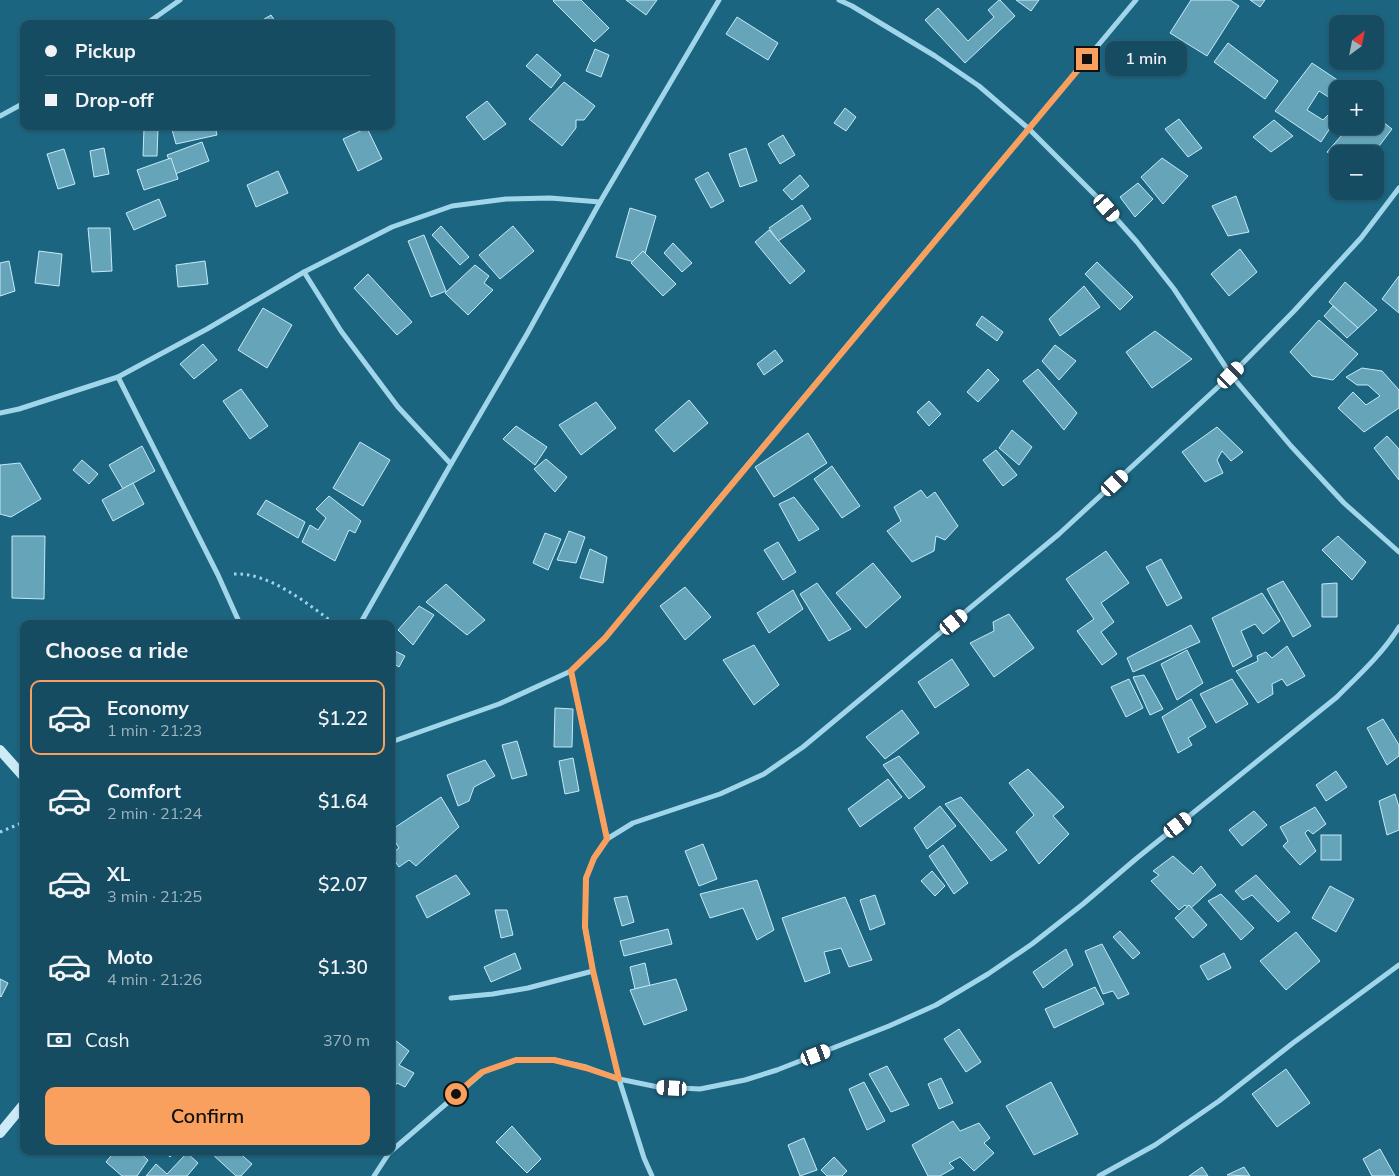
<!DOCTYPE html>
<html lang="en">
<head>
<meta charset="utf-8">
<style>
	body { margin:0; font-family:Mulish,sans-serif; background:#1e5367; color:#f1f3f6; height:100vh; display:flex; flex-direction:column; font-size:19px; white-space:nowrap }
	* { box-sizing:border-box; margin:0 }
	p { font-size:16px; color:#9db4bd }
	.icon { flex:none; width:28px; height:28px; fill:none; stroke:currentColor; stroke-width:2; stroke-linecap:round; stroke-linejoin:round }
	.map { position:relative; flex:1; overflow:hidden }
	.drawer { position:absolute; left:20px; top:620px; width:375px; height:535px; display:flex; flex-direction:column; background:#154c61; border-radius:10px; box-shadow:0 1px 4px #0004,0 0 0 1px #346376 }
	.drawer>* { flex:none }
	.hud { position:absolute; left:20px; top:20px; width:375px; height:110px; border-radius:10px; box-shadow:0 1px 4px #0004,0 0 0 1px #346376; display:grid; align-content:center; height:110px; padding:0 25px; background:#154c61 }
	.needle { width:32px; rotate:32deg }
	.tools { position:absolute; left:1329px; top:15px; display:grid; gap:10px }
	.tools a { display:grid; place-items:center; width:55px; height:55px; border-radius:10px; background:#154c61; box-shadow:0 1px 4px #0004,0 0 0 1px #346376; font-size:25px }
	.end { position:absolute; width:22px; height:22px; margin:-11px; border:6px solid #faa05e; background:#111; box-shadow:0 0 0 2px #111 }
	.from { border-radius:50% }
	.bubble { position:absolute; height:35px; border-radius:10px; background:#154c61; box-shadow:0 1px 4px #0004,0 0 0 1px #346376; font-size:16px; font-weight:600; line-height:35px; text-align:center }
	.car { position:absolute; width:15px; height:30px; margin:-15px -8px; border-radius:6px; box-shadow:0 0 4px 1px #0007; background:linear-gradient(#fff 24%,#345 0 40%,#fff 0 76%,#345 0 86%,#fff 0) }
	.hud b { display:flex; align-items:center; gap:18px; height:48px; font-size:19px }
	.hud b+b { border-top:1px solid #346376 }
	.hud i { width:12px; height:12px; background:#f1f3f6 }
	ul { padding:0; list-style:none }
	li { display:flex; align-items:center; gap:15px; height:75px; margin:0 10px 8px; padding:0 15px; border:2px solid transparent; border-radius:10px }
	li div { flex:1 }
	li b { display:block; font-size:19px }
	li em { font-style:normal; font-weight:600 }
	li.on { border-color:#faa05e }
	li>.icon { width:45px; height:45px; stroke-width:1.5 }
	h2 { padding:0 25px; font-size:22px; line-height:60px }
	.pay { display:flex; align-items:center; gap:12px; height:55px; padding:0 25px; font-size:19px }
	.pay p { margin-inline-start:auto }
	.cta { display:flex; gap:10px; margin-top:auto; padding:10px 25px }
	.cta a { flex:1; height:58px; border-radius:10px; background:#faa05e; color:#111; font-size:20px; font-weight:600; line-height:58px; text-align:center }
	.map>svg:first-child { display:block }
	.building { fill:#66a4ba; stroke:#c5eaf7 }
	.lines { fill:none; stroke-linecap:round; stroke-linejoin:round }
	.path { stroke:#a1d6ea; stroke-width:3; stroke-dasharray:2.5 4; stroke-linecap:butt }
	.street { stroke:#a1d6ea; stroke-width:5 }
	.secondary { stroke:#ccebf7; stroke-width:10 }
	.route { stroke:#faa05e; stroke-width:6 }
</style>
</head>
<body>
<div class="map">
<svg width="1399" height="1176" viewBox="0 0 1399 1176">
	<rect width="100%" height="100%" fill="#1c6581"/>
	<g class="building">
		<polygon points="554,0 581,0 609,28 594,42 553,1"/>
		<polygon points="626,0 657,0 646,15"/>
		<polygon points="999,0 1000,0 1015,16 965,63 925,20 938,8 968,41 994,17 988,10"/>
		<polygon points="1016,0 1039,0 1031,11"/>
		<polygon points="1191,0 1230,0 1239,6 1207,56 1170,33"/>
		<polygon points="1250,0 1265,0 1260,7"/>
		<polygon points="271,15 277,24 256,24"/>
		<polygon points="737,17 778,43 768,60 726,34"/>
		<polygon points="1228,43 1278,81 1265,99 1214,62"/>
		<polygon points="595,49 609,55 601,77 586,71"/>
		<polygon points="537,54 561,75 551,88 526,66"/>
		<polygon points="1312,63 1351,89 1338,89 1338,103 1319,91 1307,110 1323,120 1329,114 1336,119 1321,142 1275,111"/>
		<polygon points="564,82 595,106 584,120 576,120 576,128 562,146 529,119"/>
		<polygon points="487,101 506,124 484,140 466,117"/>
		<polygon points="845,108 856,117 846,131 834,123"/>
		<polygon points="1375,116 1392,129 1373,154 1338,154 1338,158 1327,152 1350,126 1375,126"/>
		<polygon points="1179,119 1202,148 1188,157 1165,129"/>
		<polygon points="1274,120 1293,136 1271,152 1253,137"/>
		<polygon points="171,126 215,126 217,135 176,144"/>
		<polygon points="144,128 158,128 157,156 143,156"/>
		<polygon points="367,128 382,159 358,171 343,139"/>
		<polygon points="783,135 795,155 780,164 768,144"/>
		<polygon points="202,142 209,161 175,174 167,155"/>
		<polygon points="104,148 109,174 94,177 90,151"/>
		<polygon points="746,148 757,181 740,187 729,154"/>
		<polygon points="64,149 75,184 58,189 47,154"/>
		<polygon points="171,158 178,179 144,190 137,170"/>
		<polygon points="1162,158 1188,176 1163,204 1141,177"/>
		<polygon points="278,171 288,193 256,207 247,185"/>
		<polygon points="708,172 724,201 711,208 695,179"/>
		<polygon points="800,175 809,186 792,200 783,190"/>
		<polygon points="1138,183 1153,199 1135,217 1120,197"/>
		<polygon points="1236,196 1249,232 1228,236 1212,206"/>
		<polygon points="159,199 166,216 134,230 126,213"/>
		<polygon points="802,205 811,219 778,241 769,228"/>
		<polygon points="630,208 656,216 642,264 616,257"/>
		<polygon points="441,226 469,257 460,265 432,235"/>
		<polygon points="513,226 534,251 500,279 479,255"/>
		<polygon points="88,228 110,228 112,271 92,272"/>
		<polygon points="769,230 805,271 790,284 755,242"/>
		<polygon points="424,235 446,291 431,297 408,241"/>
		<polygon points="673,243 692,263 682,272 664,253"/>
		<polygon points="1240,249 1257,272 1229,296 1211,274"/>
		<polygon points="39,251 62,254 59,286 35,283"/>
		<polygon points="643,251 676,284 663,296 631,263"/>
		<polygon points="9,261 15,291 0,296 0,263"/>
		<polygon points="205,261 208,284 178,287 176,265"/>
		<polygon points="1097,262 1133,297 1120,310 1085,274"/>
		<polygon points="475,265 489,276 484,283 493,290 468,315 445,293"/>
		<polygon points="368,274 412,322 397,335 354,288"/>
		<polygon points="1399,276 1399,313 1382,299"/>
		<polygon points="1345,282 1377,310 1358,328 1329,302"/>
		<polygon points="1084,286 1100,307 1060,336 1049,319"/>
		<polygon points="1333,306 1358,328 1347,338 1324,316"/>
		<polygon points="263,308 292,325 267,368 238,350"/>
		<polygon points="982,316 1003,332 997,341 976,325"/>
		<polygon points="1319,320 1358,354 1333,380 1312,376 1290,352"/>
		<polygon points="1155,331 1192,359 1152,388 1126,352"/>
		<polygon points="203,344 217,360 194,379 180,364"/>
		<polygon points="1055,345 1076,361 1059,380 1042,361"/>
		<polygon points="775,350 783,361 764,375 757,364"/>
		<polygon points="1362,368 1382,371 1399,390 1399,408 1364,432 1338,408 1353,392 1366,405 1380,396 1368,385 1357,385 1346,377"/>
		<polygon points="988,369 999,380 978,402 967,392"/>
		<polygon points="1038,369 1077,413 1064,430 1023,381"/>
		<polygon points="241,389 268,426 250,439 223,401"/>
		<polygon points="689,400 708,423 674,452 655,430"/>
		<polygon points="929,401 941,414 929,426 917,412"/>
		<polygon points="596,402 616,428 581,455 559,425"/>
		<polygon points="516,426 547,447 535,465 503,439"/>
		<polygon points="1217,427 1243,452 1231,461 1222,451 1217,460 1223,473 1205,482 1182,452"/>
		<polygon points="1012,430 1032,447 1019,465 999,448"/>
		<polygon points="808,433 827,463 774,497 755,467"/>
		<polygon points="1387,436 1399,449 1399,480 1374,448"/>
		<polygon points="360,442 390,460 363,506 333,488"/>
		<polygon points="142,446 155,471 123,489 109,465"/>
		<polygon points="996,450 1017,475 1003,486 983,460"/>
		<polygon points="546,459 567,477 555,492 534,469"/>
		<polygon points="82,460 98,474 89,484 73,470"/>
		<polygon points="20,463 41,499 11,517 0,514 0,465"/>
		<polygon points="832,466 860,506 842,518 814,479"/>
		<polygon points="133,483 144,504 113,521 102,500"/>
		<polygon points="921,490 927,498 935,492 958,526 945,540 936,536 934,551 912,562 887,531 901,521 894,507"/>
		<polygon points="329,496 361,521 355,533 349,530 335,561 302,542 310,525 318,530 326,518 316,509"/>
		<polygon points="794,497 819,529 799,541 779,504"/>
		<polygon points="266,500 305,522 298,538 257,514"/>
		<polygon points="569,531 585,537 576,563 557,560"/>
		<polygon points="545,533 561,539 548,570 533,563"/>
		<polygon points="12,536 45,536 44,599 12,598"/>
		<polygon points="1338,536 1366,562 1352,580 1322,550"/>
		<polygon points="778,542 796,572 783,580 764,550"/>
		<polygon points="590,549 607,557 603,583 580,578"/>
		<polygon points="1106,551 1129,583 1101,603 1114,622 1101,632 1117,654 1102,665 1077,631 1094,619 1066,579"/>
		<polygon points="1161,559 1182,598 1167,606 1146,567"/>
		<polygon points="873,563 901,597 866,628 836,593"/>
		<polygon points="1283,581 1311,626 1293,637 1267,589"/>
		<polygon points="817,583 851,629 829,641 800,594"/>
		<polygon points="1337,583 1337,617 1322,617 1322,584"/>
		<polygon points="446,584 485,620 467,635 426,602"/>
		<polygon points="685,587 711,617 685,640 660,606"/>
		<polygon points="793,590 803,609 769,633 757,613"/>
		<polygon points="1262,593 1280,621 1263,634 1255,624 1241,631 1252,656 1233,667 1212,618"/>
		<polygon points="419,606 434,615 413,645 398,630"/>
		<polygon points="1009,614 1034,648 994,677 970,643 994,631 993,622"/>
		<polygon points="1191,625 1200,642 1133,672 1127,658"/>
		<polygon points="754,645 779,685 754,705 723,660"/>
		<polygon points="1287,646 1305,676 1287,686 1282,679 1272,684 1273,694 1258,703 1236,671 1258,661 1257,656 1266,652 1272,658"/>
		<polygon points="391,649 405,656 399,667 391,662"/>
		<polygon points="1187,650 1203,683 1177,700 1161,664"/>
		<polygon points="952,659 969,685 935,708 918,682"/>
		<polygon points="1144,675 1163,709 1150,715 1133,677"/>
		<polygon points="1129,679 1143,708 1126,717 1111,687"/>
		<polygon points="1232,679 1248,704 1216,723 1200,694"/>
		<polygon points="1191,699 1206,727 1188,738 1192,745 1178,753 1162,717"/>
		<polygon points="555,708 573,709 572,747 554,747"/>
		<polygon points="902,710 919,733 885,759 866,737"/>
		<polygon points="1383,719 1399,745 1399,756 1387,765 1367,728"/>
		<polygon points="517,741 527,775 512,779 502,745"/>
		<polygon points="899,756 925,787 909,799 883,765"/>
		<polygon points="573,758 579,791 565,794 559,761"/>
		<polygon points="485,760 495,776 474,787 469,801 458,806 447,775"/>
		<polygon points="1028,769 1064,807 1053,816 1069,834 1039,864 1016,832 1034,815 1009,783"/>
		<polygon points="1336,771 1347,787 1326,801 1316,785"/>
		<polygon points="888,779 902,797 860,827 848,809"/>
		<polygon points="1395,794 1399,807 1399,830 1387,835 1379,801"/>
		<polygon points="441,797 459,827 416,866 409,860 399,867 391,856 391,854 399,848 391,835 391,830"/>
		<polygon points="961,797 1007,850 991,861 945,804"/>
		<polygon points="940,806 956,826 927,849 914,828"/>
		<polygon points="1315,807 1326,824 1313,834 1308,830 1305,833 1316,851 1300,865 1283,846 1288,841 1280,827"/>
		<polygon points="1254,811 1267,825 1242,846 1229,830"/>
		<rect x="1321" y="835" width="20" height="25"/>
		<polygon points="703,844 717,879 699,886 685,851"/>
		<polygon points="943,845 968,883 954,894 929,856"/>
		<polygon points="1173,856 1193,874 1201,866 1216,885 1190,909 1185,905 1179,910 1151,881 1159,875 1153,871"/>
		<polygon points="932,871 945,886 935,896 921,881"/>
		<polygon points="456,875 470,894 427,918 416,896"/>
		<polygon points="1256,875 1290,912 1278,922 1252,895 1243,900 1235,891"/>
		<polygon points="757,880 774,930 757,940 743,908 710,918 700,894"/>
		<polygon points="1330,886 1354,899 1336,932 1312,918"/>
		<polygon points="1221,894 1254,928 1241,940 1208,901"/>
		<polygon points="875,895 885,924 870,930 860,900"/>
		<polygon points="627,896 634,922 622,926 614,898"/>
		<polygon points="845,897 872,960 849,967 841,948 824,952 830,973 805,982 782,918"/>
		<polygon points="1189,905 1207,925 1193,938 1175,918"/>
		<polygon points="495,910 507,910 513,935 501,938"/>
		<polygon points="668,929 672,944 624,956 620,941"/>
		<polygon points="1120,931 1140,953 1133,959 1113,937"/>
		<polygon points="1296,932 1320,961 1286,990 1260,961"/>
		<polygon points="1102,944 1129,994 1118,999 1113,991 1103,994 1085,951"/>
		<polygon points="1066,949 1073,965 1043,988 1033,972"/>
		<polygon points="515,953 521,969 491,982 484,967"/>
		<polygon points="1224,953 1231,968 1208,980 1200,966"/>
		<polygon points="645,963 650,986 635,989 630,967"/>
		<polygon points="0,979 8,983 1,997 0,996"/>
		<polygon points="676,979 687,1010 644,1025 630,990"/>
		<polygon points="1095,987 1104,1004 1054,1028 1045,1009"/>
		<polygon points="959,1029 981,1062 966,1072 944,1039"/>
		<polygon points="391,1037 409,1051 399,1065 414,1073 405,1087 397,1083 391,1091"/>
		<polygon points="887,1066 909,1105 891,1112 869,1074"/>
		<polygon points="1286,1069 1310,1103 1277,1127 1252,1094"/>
		<polygon points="941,1078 953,1103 939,1109 928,1084"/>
		<polygon points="864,1082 885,1121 867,1130 849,1089"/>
		<polygon points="1051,1082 1078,1134 1034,1155 1006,1106"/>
		<polygon points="953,1121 960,1131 979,1123 990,1138 984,1143 994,1153 974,1171 960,1157 949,1163 954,1168 940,1176 928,1176 912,1145"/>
		<polygon points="512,1126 541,1159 527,1173 496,1142"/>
		<polygon points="804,1138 817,1170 800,1176 788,1145"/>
		<polygon points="1380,1149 1395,1176 1372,1176 1363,1159"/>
		<polygon points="115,1151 138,1151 148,1160 137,1176 122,1176 106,1162"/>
		<polygon points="163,1151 177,1151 170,1157"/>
		<polygon points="213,1151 237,1151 252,1164 241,1176 236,1176 211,1153"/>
		<polygon points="187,1153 198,1163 187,1176 146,1176 156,1164 167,1174"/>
		<polygon points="834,1157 847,1171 842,1176 827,1176 821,1170"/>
		<polygon points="1202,1167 1208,1176 1189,1176"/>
		<polygon points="1244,1167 1250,1176 1227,1175"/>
	</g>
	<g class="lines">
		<g class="path">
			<path d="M234,574C269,572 308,604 335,624"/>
			<polyline points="0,832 24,822"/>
		</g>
		<g class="street">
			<polyline points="839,0 852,6 935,56 979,86 1029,129 1097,197 1137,242 1174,289 1231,375 1291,446 1344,503 1399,552"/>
			<polyline points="146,24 180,0"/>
			<polyline points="0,116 24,103"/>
			<polyline points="304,272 341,331 398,407 451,464"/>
			<polyline points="118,377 218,575 240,624"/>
			<polyline points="0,413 19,409 118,377 207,329 304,272 392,227 452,206 506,199 550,198 600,202"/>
			<polyline points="360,624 451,464 527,334 600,202 719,0"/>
			<polyline points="571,671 607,839"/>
			<polyline points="391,742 499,704 571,671 605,638 719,499 1136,0"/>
			<polyline points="451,998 493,994 528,988 593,971"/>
			<path d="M374,1176L389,1153L483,1072L516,1060H554L586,1067L619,1079L658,1087L700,1089L745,1080L777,1070L889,1026L936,1005L988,974L1032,944L1083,904L1137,858L1337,697C1359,675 1383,653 1399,627"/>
			<polyline points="652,1176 644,1158 619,1079 593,971 585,927 586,878 594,858 607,839 633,823 720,794 764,774 803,747 1059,534 1231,375 1294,311 1361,238 1399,188"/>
			<polyline points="1099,1176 1155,1145 1219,1101 1293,1043 1399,965"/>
		</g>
		<g class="secondary">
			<polyline points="0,750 24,777"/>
			<polyline points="0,1133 24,1104"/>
		</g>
	</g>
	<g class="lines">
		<polyline class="route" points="456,1094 482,1072 516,1060 554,1060 586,1068 619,1079 593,971 585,927 586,878 594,858 607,839 571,671 605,638 719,500 1087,59"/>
	</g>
</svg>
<div class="tools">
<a><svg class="needle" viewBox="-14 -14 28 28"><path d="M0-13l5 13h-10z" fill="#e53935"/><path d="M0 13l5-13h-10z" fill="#9db4bd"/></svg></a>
<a>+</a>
<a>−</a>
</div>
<i class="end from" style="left:456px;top:1094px"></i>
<i class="end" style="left:1087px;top:59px"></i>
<div class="bubble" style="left:1105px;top:41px;width:82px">1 min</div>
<i class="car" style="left:1107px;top:208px;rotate:139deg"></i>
<i class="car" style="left:1231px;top:375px;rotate:45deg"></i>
<i class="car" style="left:1115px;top:483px;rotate:47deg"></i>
<i class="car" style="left:954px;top:622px;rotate:51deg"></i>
<i class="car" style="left:1178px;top:825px;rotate:52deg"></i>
<i class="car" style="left:816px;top:1055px;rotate:69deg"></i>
<i class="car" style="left:672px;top:1088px;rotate:273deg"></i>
<div class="hud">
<b><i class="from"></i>Pickup</b>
<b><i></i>Drop-off</b>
</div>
<section class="drawer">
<h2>Choose a ride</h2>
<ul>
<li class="on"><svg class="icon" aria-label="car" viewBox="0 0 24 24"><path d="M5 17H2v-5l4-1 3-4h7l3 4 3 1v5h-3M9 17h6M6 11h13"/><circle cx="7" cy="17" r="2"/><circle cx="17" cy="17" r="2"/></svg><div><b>Economy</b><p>1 min · 21:23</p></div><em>$1.22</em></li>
<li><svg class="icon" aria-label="car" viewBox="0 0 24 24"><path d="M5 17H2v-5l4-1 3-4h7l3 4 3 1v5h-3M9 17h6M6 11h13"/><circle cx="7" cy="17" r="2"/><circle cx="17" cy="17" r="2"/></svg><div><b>Comfort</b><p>2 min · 21:24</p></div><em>$1.64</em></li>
<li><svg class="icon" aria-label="car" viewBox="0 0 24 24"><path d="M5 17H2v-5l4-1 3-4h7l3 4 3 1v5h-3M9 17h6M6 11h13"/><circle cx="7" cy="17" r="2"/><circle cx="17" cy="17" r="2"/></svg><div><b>XL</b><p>3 min · 21:25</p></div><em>$2.07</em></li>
<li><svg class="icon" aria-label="car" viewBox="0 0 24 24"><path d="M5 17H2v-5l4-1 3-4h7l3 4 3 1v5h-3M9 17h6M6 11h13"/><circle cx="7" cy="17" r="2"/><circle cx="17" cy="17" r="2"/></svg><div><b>Moto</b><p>4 min · 21:26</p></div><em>$1.30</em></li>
</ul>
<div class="pay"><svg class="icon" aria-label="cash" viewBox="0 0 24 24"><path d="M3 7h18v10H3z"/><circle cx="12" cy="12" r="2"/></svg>Cash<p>370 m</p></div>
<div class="cta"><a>Confirm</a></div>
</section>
</div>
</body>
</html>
